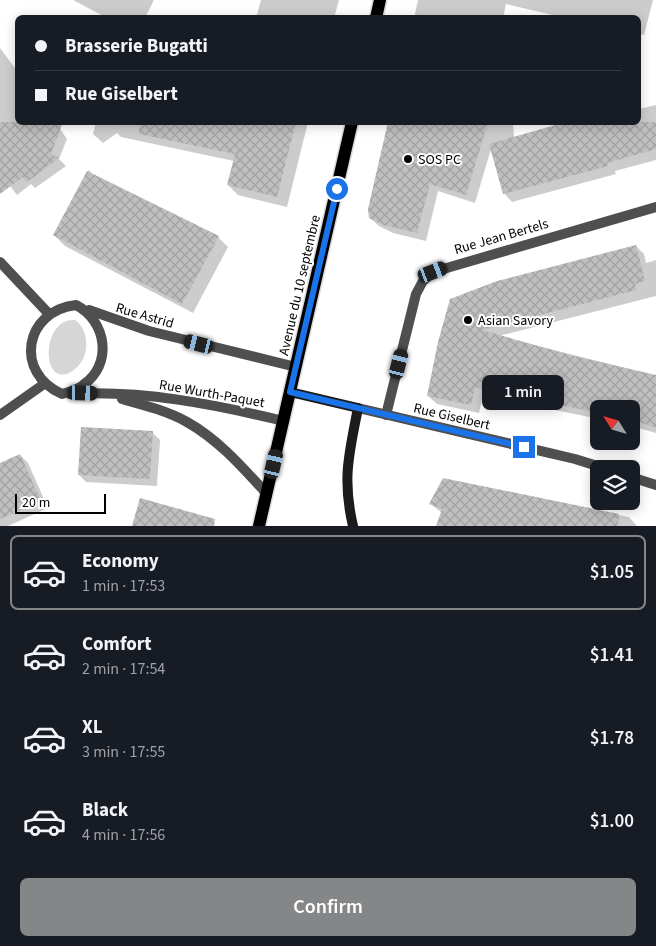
<!DOCTYPE html>
<html lang="en">
<head>
<meta charset="utf-8">
<style>
	body { margin:0; font-family:"Source Sans 3",sans-serif; background:#20242c; color:#f1f3f6; height:100vh; display:flex; flex-direction:column; font-size:19px; white-space:nowrap }
	* { box-sizing:border-box; margin:0 }
	p { font-size:16px; color:#9ea1a6 }
	.icon { flex:none; width:28px; height:28px; fill:none; stroke:currentColor; stroke-width:2; stroke-linecap:round; stroke-linejoin:round }
	.map { position:relative; height:526px; overflow:hidden }
	.sheet { display:flex; flex-direction:column; background:#171b24; flex:1 }
	.sheet>* { flex:none }
	.top-card { position:absolute; left:15px; top:15px; width:626px; height:110px; border-radius:8px; box-shadow:0 2px 12px #0003; display:grid; align-content:center; height:110px; padding:0 20px; background:#171b24 }
	.needle { width:32px; rotate:307deg }
	.buttons { position:absolute; left:590px; top:400px; display:grid; gap:10px }
	.buttons a { display:grid; place-items:center; width:50px; height:50px; border-radius:8px; background:#171b24; box-shadow:0 2px 12px #0003; font-size:25px }
	.scale { position:absolute; left:15px; bottom:12px; width:91px; box-sizing:border-box; padding-left:5px; border:2px solid #000; border-top:0; font-size:14px; line-height:18px; white-space:nowrap; color:#000; -webkit-text-stroke:4px #fff; paint-order:stroke }
	.end { position:absolute; width:22px; height:22px; margin:-11px; border:6px solid #1a73e8; background:#fff; box-shadow:0 0 0 2px #fff }
	.from { border-radius:50% }
	.bubble { position:absolute; height:35px; border-radius:8px; background:#171b24; box-shadow:0 2px 12px #0003; font-size:16px; font-weight:600; line-height:35px; text-align:center }
	.car { position:absolute; width:15px; height:30px; margin:-15px -8px; border-radius:6px; box-shadow:0 0 4px 1px #0007; background:linear-gradient(#222 24%,#8ab4d8 0 40%,#222 0 76%,#8ab4d8 0 86%,#222 0) }
	.top-card b { display:flex; align-items:center; gap:18px; height:48px; font-size:19px }
	.top-card b+b { border-top:1px solid #363941 }
	.top-card i { width:12px; height:12px; background:#f1f3f6 }
	ul { padding:9px 0 0; list-style:none }
	li { display:flex; align-items:center; gap:15px; height:75px; margin:0 10px 8px; padding:0 10px; border:2px solid transparent; border-radius:8px }
	li div { flex:1 }
	li b { display:block; font-size:19px }
	li em { font-style:normal; font-weight:600 }
	li.selected { border-color:#858687 }
	li>.icon { width:45px; height:45px; stroke-width:1.5 }
	.button { display:flex; gap:10px; margin-top:auto; padding:10px 20px }
	.button a { flex:1; height:58px; border-radius:8px; background:#858687; color:#fff; font-size:20px; font-weight:600; line-height:58px; text-align:center }
	.map>svg:first-child { display:block }
	.grass { fill:#d6d6d6 }
	.shadow { fill:#0003 }
	.building { fill:url(#building-cross-hatch) }
	.lines { fill:none; stroke-linecap:round; stroke-linejoin:round }
	.primary-casing { stroke:#dbdbdb; stroke-width:15 }
	.street { stroke:#4f4f4f; stroke-width:10 }
	.secondary { stroke:#1c1c1c; stroke-width:10 }
	.primary { stroke:#000; stroke-width:12 }
	.route { stroke:#1a73e8; stroke-width:6 }
	.poi-dot { fill:#000; stroke:#fff; stroke-width:2 }
	.labels { text-anchor:middle; stroke-width:4; stroke-linejoin:round; paint-order:stroke }
	.poi-label { font-size:14px; fill:#000; stroke:#fff; text-anchor:start }
	.street-label { font-size:14px; fill:#000; stroke:#fff }
</style>
</head>
<body>
<div class="map">
<svg width="656" height="526" viewBox="0 0 656 526">
	<defs>
		<pattern id="building-cross-hatch" width="8" height="8" patternUnits="userSpaceOnUse" patternTransform="scale(1.25)"><rect width="8" height="8" fill="#bfbfbf"/><path d="M0 0l8 8M0 8l8-8" fill="none" stroke="#a2a2a2"/></pattern>
	</defs>
	<rect width="100%" height="100%" fill="#fff"/>
	<path class="grass" d="M75,320C87,328 89,347 83,359C80,365 75,370 69,373C41,386 41,318 75,320Z"/>
	<g class="shadow">
		<polygon points="73,0 154,0 145,18 107,18"/>
		<polygon points="261,0 339,0 334,18 256,18"/>
		<polygon points="418,0 653,0 644,35 639,34 639,18 565,18 506,4 503,18 414,18"/>
		<polygon points="0,48 18,72 18,122 55,122 67,139 59,159 66,166 35,188 31,184 17,195 0,173"/>
		<polygon points="656,105 656,160 615,171 616,174 512,202 504,193 491,149 475,203 438,191 426,241 393,233 379,226 370,218 390,122 513,122 514,139 639,122 639,109"/>
		<polygon points="96,122 308,122 287,207 238,195 228,185 234,161 121,137 117,133 103,143 93,134"/>
		<polygon points="89,170 94,176 218,237 228,247 193,313 65,246 54,235"/>
		<polygon points="636,246 644,254 646,263 656,260 656,296 499,336 656,376 656,433 631,426 631,409 599,409 599,419 483,395 479,413 437,404 428,396 439,342"/>
		<polygon points="152,432 160,440 157,486 86,482 79,475"/>
		<polygon points="20,455 28,463 48,508 8,526 0,526 0,465"/>
		<polygon points="444,480 629,517 637,526 441,526 442,513 431,504"/>
	</g>
	<g class="building">
		<polygon points="0,122 63,122 51,154 59,158 27,182 23,177 0,194"/>
		<polygon points="140,122 296,122 277,197 227,185 235,154 139,134"/>
		<polygon points="388,122 488,122 466,195 430,184 417,233 383,225 369,218 368,209"/>
		<polygon points="566,122 656,122 656,149 607,163 608,166 503,194 489,144"/>
		<polygon points="87,171 219,236 182,304 53,235"/>
		<polygon points="636,245 645,281 635,284 636,290 482,330 570,355 656,375 656,428 631,419 631,409 599,407 599,413 475,387 471,405 427,396 438,342 450,299 497,281"/>
		<polygon points="81,427 153,431 150,479 78,475"/>
		<polygon points="20,454 41,501 0,519 0,463"/>
		<polygon points="443,478 619,514 618,526 436,526 442,509 429,504"/>
		<polygon points="140,498 215,519 214,526 132,526"/>
	</g>
	<g class="lines">
		<g class="primary-casing">
			<g id="primary">
				<polyline points="376,18 380,0"/>
				<polyline points="259,526 352,122"/>
			</g>
		</g>
		<g class="street">
			<polyline points="0,262 49,314"/>
			<path d="M76,305C107,321 113,365 83,385C77,390 69,392 62,394C14,373 24,311 76,305Z"/>
			<polyline points="89,310 149,331 296,367"/>
			<path d="M70,394C143,390 213,404 284,421"/>
			<path d="M122,399C144,405 167,411 187,422C219,440 243,468 267,494"/>
			<polyline points="358,408 575,459 607,469"/>
			<polyline points="0,415 44,384"/>
			<polyline points="386,415 416,294 423,281 433,272 656,207"/>
			<polyline points="631,477 656,485"/>
		</g>
		<path class="secondary" d="M290,392L358,408C349,454 342,479 353,526"/>
		<use href="#primary" class="primary"/>
	</g>
	<g class="lines">
		<polyline class="route" points="337,189 290,392 524,447"/>
	</g>
	<g class="poi-dot">
		<circle cx="408" cy="159" r="5"/>
		<circle cx="468" cy="320" r="5"/>
	</g>
	<g class="labels">
		<g class="poi-label">
			<text x="418" y="164">SOS PC</text>
			<text x="478" y="325">Asian Savory</text>
		</g>
		<g class="street-label">
			<text transform="translate(501 236) rotate(-16)" y="5">Rue Jean Bertels</text>
			<text transform="translate(299 285) rotate(-77)" y="5">Avenue du 10 septembre</text>
			<text transform="translate(145 315) rotate(16)" y="5">Rue Astrid</text>
			<text transform="translate(212 393) rotate(10)" y="5">Rue Wurth-Paquet</text>
			<text transform="translate(452 416) rotate(13)" y="5">Rue Giselbert</text>
		</g>
	</g>
</svg>
<div class="buttons">
<a><svg class="needle" viewBox="-14 -14 28 28"><path d="M0-13l5 13h-10z" fill="#e53935"/><path d="M0 13l5-13h-10z" fill="#9ea1a6"/></svg></a>
<a><svg class="icon" aria-label="layers" viewBox="0 0 24 24"><path d="M12 4l9 5-9 5-9-5zM3 14l9 5 9-5"/></svg></a>
</div>
<div class="scale">20 m</div>
<i class="end from" style="left:337px;top:189px"></i>
<i class="end" style="left:524px;top:447px"></i>
<div class="bubble" style="left:482px;top:375px;width:82px">1 min</div>
<i class="car" style="left:433px;top:272px;rotate:69deg"></i>
<i class="car" style="left:199px;top:344px;rotate:284deg"></i>
<i class="car" style="left:399px;top:364px;rotate:14deg"></i>
<i class="car" style="left:83px;top:393px;rotate:91deg"></i>
<i class="car" style="left:274px;top:464px;rotate:13deg"></i>
<div class="top-card">
<b><i class="from"></i>Brasserie Bugatti</b>
<b><i></i>Rue Giselbert</b>
</div>
</div>
<section class="sheet">
<ul>
<li class="selected"><svg class="icon" aria-label="car" viewBox="0 0 24 24"><path d="M5 17H2v-5l4-1 3-4h7l3 4 3 1v5h-3M9 17h6M6 11h13"/><circle cx="7" cy="17" r="2"/><circle cx="17" cy="17" r="2"/></svg><div><b>Economy</b><p>1 min · 17:53</p></div><em>$1.05</em></li>
<li><svg class="icon" aria-label="car" viewBox="0 0 24 24"><path d="M5 17H2v-5l4-1 3-4h7l3 4 3 1v5h-3M9 17h6M6 11h13"/><circle cx="7" cy="17" r="2"/><circle cx="17" cy="17" r="2"/></svg><div><b>Comfort</b><p>2 min · 17:54</p></div><em>$1.41</em></li>
<li><svg class="icon" aria-label="car" viewBox="0 0 24 24"><path d="M5 17H2v-5l4-1 3-4h7l3 4 3 1v5h-3M9 17h6M6 11h13"/><circle cx="7" cy="17" r="2"/><circle cx="17" cy="17" r="2"/></svg><div><b>XL</b><p>3 min · 17:55</p></div><em>$1.78</em></li>
<li><svg class="icon" aria-label="car" viewBox="0 0 24 24"><path d="M5 17H2v-5l4-1 3-4h7l3 4 3 1v5h-3M9 17h6M6 11h13"/><circle cx="7" cy="17" r="2"/><circle cx="17" cy="17" r="2"/></svg><div><b>Black</b><p>4 min · 17:56</p></div><em>$1.00</em></li>
</ul>
<div class="button"><a>Confirm</a></div>
</section>
</body>
</html>
